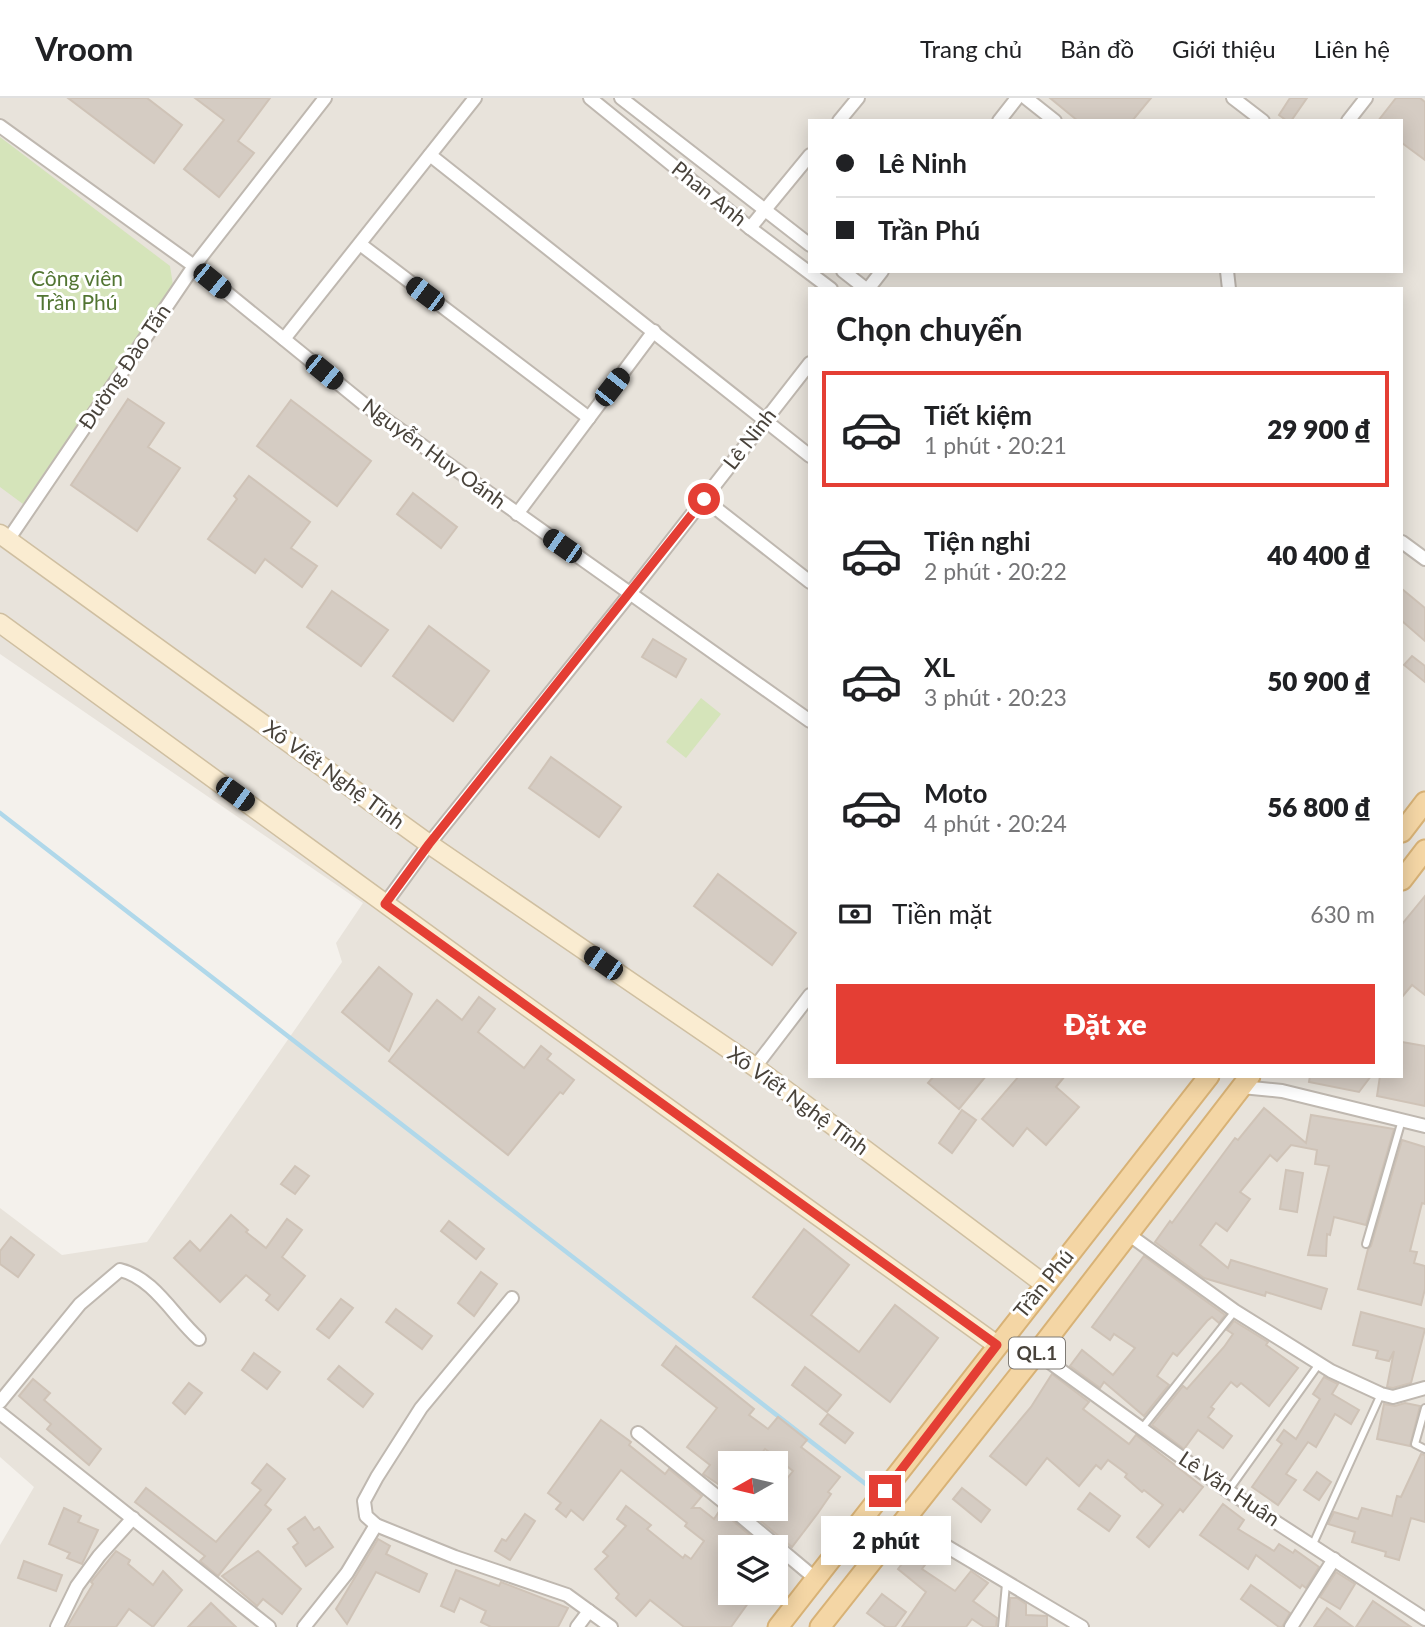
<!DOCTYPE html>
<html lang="vi">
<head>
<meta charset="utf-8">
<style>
	body { margin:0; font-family:Lato,sans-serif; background:#f6f6f6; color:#202124; height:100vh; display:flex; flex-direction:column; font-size:26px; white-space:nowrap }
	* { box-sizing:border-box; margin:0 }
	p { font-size:23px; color:#757577 }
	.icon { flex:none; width:38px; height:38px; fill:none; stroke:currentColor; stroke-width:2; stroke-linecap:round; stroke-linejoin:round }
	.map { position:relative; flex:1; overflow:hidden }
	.sheet { position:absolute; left:808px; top:189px; width:595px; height:791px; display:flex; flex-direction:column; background:#fff; border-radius:0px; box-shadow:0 4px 18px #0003 }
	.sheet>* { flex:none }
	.banner { position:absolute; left:808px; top:21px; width:595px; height:154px; border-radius:0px; box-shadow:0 4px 18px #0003; display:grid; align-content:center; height:154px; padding:0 28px; background:#fff }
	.needle { width:46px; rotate:262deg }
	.buttons { position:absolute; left:718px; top:1353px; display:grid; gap:14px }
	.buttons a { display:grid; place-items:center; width:70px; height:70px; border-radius:0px; background:#fff; box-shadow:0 4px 18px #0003; font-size:35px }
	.end { position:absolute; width:32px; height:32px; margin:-16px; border:9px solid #e43e34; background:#fff; box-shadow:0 0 0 4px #fff }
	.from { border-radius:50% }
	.bubble { position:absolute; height:49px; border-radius:0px; background:#fff; box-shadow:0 4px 18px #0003; font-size:23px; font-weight:800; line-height:49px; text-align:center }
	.car { position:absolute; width:21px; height:42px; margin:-21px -10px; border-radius:9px; box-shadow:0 0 5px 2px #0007; background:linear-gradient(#222 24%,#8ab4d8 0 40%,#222 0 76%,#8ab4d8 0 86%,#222 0) }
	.banner b { display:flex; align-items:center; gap:24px; height:66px; font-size:26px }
	.banner b+b { border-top:2px solid #e0e0e0 }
	.banner i { width:18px; height:18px; background:#202124 }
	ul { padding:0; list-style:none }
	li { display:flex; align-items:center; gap:21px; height:116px; margin:0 14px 10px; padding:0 14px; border:4px solid transparent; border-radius:0px }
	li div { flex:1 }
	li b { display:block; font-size:26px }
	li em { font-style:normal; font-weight:800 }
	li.current { border-color:#e43e34 }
	li>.icon { width:63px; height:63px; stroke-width:1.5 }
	h2 { padding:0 28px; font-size:32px; line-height:84px }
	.pay { display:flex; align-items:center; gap:18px; height:77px; padding:0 28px; font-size:26px }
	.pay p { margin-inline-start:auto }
	.action { display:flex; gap:14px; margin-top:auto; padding:14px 28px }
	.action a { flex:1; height:80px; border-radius:0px; background:#e43e34; color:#fff; font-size:28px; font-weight:800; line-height:80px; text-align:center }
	header { display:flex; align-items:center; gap:42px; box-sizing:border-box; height:98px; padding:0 35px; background:#fff; border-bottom:2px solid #e0e0e0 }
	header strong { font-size:33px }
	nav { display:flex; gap:38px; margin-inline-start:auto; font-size:24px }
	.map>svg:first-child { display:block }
	.residential { fill:#e8e3db; fill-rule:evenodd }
	.green { fill:#d5e4ba }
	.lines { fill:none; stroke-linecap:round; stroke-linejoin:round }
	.stream { stroke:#b0d8ea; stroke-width:4.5 }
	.building { fill:#d5ccc3; stroke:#cfc3b7; stroke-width:2 }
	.lane-casing { stroke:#bfb8b0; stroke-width:10 }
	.street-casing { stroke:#bfb8b0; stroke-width:16 }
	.secondary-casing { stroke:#cfbfa1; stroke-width:21 }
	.primary-casing { stroke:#d8b276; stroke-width:23 }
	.lane { stroke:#fff; stroke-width:6 }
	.street { stroke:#fff; stroke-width:12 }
	.secondary { stroke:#faecd1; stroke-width:18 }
	.primary { stroke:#f4d6a5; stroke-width:19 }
	.route { stroke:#e43e34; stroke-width:9 }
	.labels { text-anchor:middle; stroke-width:6; stroke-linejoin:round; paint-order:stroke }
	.shield { fill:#fff; stroke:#7f7b75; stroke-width:2 }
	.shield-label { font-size:19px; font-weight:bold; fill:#48423a }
	.street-label { font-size:21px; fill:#48423a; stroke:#fff }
	.park-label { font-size:21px; fill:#527533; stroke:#fff }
</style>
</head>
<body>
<header>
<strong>Vroom</strong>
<nav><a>Trang chủ</a><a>Bản đồ</a><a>Giới thiệu</a><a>Liên hệ</a></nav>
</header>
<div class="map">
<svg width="1425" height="1529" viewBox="0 0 1425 1529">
	<rect width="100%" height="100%" fill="#f4f1ec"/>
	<path class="residential" d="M0,0H1425V1529H0V1447L34,1389L0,1359V1110L62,1157L147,1144L342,864L336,845L363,805L0,556ZM810,23H1402V173H810ZM810,191H1402V978H810ZM730,1365H775V1410H730ZM730,1449H775V1494H730Z"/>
	<g class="green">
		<polygon points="0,39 170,168 173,187 23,406 0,389"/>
		<polygon points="701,600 721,616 686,660 666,644"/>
	</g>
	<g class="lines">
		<polyline class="stream" points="0,715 876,1394"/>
	</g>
	<g class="building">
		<polygon points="68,0 147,0 182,27 154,65"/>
		<polygon points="195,0 270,0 238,43 254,55 219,99 184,71 224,22"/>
		<polygon points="1050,0 1151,0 1132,23 1078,23"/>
		<polygon points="1290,0 1307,0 1291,23 1287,23 1279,17"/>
		<polygon points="1396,0 1420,0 1425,4 1425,62 1402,45 1402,23 1378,23"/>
		<polygon points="128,301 164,325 148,349 180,370 137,433 71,387"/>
		<polygon points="291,302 371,363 337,408 257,348"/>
		<polygon points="249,378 310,424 291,450 317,468 302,489 265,461 255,475 208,441 237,401 234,398"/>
		<polygon points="413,395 457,429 441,450 397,416"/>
		<polygon points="1402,491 1425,510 1425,543 1402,523"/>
		<polygon points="332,493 388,532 361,568 307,529"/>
		<polygon points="429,528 489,573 453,623 393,578"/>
		<polygon points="653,541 686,561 676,579 642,559"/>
		<polygon points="1412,558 1425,568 1425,584 1404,567"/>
		<polygon points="551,659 621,709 599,739 529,690"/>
		<polygon points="718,776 796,835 772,867 694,808"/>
		<polygon points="1425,798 1425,897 1412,887 1402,899 1402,826"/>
		<polygon points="379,869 412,896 389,953 342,914"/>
		<polygon points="479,899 495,911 478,934 524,970 541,948 551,956 547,961 574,982 563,996 560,994 508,1057 389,963 437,902 462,922"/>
		<polygon points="1402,944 1425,948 1425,1008 1377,998 1380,978 1402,978"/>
		<polygon points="934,978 986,978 959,1011 928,985"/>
		<polygon points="1019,978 1065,978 1056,989 1079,1009 1046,1047 1027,1030 1013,1048 982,1021"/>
		<polygon points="1310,978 1371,978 1359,994 1309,984"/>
		<polygon points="1264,1010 1306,1045 1311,1017 1394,1031 1366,1127 1334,1119 1330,1137 1327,1136 1326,1158 1308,1157 1329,1068 1315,1066 1317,1052 1291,1047 1277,1063 1270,1057 1240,1094 1250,1101 1227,1133 1216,1125 1200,1147 1228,1170 1231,1162 1327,1191 1321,1211 1266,1194 1265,1198 1204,1180 1155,1144 1170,1123 1172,1125 1235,1040 1238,1042"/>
		<polygon points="962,1012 976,1022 952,1055 939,1045"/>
		<polygon points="1402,1042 1425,1049 1425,1106 1422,1105 1410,1153 1417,1154 1414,1165 1425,1168 1425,1191 1421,1207 1358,1191 1368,1151 1371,1148"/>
		<polygon points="295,1068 309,1078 295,1096 281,1086"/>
		<polygon points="1286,1072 1303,1075 1297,1114 1280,1111"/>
		<polygon points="231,1117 248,1132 246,1134 266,1150 287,1121 302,1132 282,1159 305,1178 278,1212 266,1202 270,1197 246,1177 220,1204 174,1160 190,1143 200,1153"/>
		<polygon points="449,1123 484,1151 476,1161 441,1133"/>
		<polygon points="804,1131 849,1167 811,1217 859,1254 895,1207 938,1240 890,1304 753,1199"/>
		<polygon points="11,1139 34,1157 18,1179 0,1166 0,1153"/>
		<polygon points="1144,1158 1225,1217 1219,1225 1212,1219 1207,1223 1177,1258 1173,1255 1157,1278 1169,1287 1144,1318 1104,1284 1100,1290 1070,1268 1082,1252 1113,1277 1135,1250 1114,1236 1110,1242 1092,1229"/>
		<polygon points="481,1174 497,1186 474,1218 458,1205"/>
		<polygon points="341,1201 353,1210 329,1240 317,1231"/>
		<polygon points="396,1211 432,1238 422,1251 386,1224"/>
		<polygon points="1361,1214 1425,1231 1411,1285 1393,1290 1387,1289 1394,1253 1389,1263 1376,1260 1378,1253 1353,1247"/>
		<polygon points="1234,1223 1268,1244 1266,1247 1298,1270 1269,1308 1241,1285 1237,1289 1231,1284 1211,1309 1214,1311 1208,1319 1232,1338 1223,1350 1198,1332 1184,1351 1152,1327 1183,1288 1187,1291 1224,1249 1233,1236 1227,1232"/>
		<polygon points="676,1248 754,1311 749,1317 768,1331 778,1319 807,1342 801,1349 840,1379 828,1394 831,1396 818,1415 792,1449 745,1410 763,1412 775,1410 775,1396 793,1373 765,1351 754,1365 730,1365 730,1394 703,1376 710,1367 687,1349 717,1310 662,1267"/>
		<polygon points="254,1255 280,1274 267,1291 242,1272"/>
		<polygon points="339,1268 373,1296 363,1309 328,1281"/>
		<polygon points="805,1269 841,1297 827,1314 792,1287"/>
		<polygon points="1052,1276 1089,1304 1083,1311 1129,1346 1136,1337 1203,1389 1183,1414 1180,1411 1149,1449 1137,1439 1163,1407 1144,1392 1142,1394 1125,1379 1127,1376 1108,1362 1101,1371 1096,1367 1079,1388 1047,1360 1026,1387 990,1358 1031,1309"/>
		<polygon points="1324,1279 1338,1286 1332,1296 1359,1312 1351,1326 1335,1316 1316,1349 1308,1344 1286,1376 1296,1382 1278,1407 1252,1389 1282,1346 1277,1342 1284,1332 1296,1341 1320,1301 1313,1296"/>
		<polygon points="33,1281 50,1295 44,1302 101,1351 89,1367 47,1331 51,1326 19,1298"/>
		<polygon points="189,1285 202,1295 185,1316 173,1305"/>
		<polygon points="1405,1305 1420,1308 1410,1348 1377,1341 1384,1306 1395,1308"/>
		<polygon points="828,1316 853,1335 845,1345 820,1326"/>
		<polygon points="601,1322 631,1344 629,1347 665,1376 669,1371 702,1398 692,1410 700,1410 714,1421 720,1412 764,1449 730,1449 730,1494 756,1494 731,1529 684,1529 650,1502 636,1518 616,1500 619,1496 595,1471 608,1458 603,1454 626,1428 617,1421 626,1408 651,1427 647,1431 683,1460 685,1457 691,1461 704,1443 685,1428 687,1425 621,1372 583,1422 571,1412 566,1419 556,1411 561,1405 548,1395"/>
		<polygon points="1421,1356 1425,1357 1425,1424 1411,1420 1399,1462 1385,1458 1386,1454 1352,1444 1355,1434 1328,1426 1334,1414 1358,1421 1362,1410 1392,1418 1397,1398 1401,1399"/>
		<polygon points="267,1366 285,1381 265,1407 271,1412 218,1478 200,1463 205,1458 135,1404 146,1390 216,1444 261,1392 252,1385"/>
		<polygon points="1317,1374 1331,1384 1319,1402 1304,1392"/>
		<polygon points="962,1390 990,1412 981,1424 953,1401"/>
		<polygon points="1090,1395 1120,1418 1109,1433 1078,1411"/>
		<polygon points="1223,1406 1244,1422 1238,1431 1274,1453 1279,1446 1293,1455 1295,1452 1319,1469 1306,1490 1302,1487 1300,1490 1256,1457 1248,1471 1200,1437"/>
		<polygon points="64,1410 81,1418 78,1424 98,1432 82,1466 67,1460 70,1455 49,1446"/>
		<polygon points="525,1416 535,1423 510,1462 495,1453 502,1441 506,1443"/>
		<polygon points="305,1419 314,1432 319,1429 333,1449 306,1468 293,1449 298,1445 288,1431"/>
		<polygon points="378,1441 390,1448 386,1456 427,1476 419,1494 376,1474 347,1526 336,1511"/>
		<polygon points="917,1441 936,1452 922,1471 955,1493 971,1473 988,1485 973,1503 997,1520 996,1529 984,1529 972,1521 966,1529 902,1529 926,1494 898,1471 908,1458 906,1457"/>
		<polygon points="116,1453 130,1462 128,1466 153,1487 163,1473 182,1492 153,1529 129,1511 116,1529 67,1529 93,1486 91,1484"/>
		<polygon points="258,1453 301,1491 282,1516 263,1501 257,1508 222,1478"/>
		<polygon points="24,1463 62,1477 56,1493 18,1480"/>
		<polygon points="456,1472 499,1488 501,1484 568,1510 558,1529 491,1529 481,1524 486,1513 460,1500 454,1514 441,1508"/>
		<polygon points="1336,1474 1355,1486 1340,1511 1320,1499"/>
		<polygon points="1251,1487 1290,1515 1282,1529 1279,1529 1241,1501"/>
		<polygon points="882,1496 906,1514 895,1529 886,1529 867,1515"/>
		<polygon points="1010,1500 1017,1500 1026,1506 1026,1517 1047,1518 1047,1529 1008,1529"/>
		<polygon points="1373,1503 1411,1529 1356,1529"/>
		<polygon points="211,1505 236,1529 188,1529"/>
		<polygon points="1327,1510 1353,1529 1314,1529"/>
	</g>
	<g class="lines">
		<g class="lane-casing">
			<g id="lane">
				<polyline points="1366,1146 1402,1022"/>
				<polyline points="1425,1310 1415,1346 1425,1351"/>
				<polyline points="1142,1330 1235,1213"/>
				<polyline points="1228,1393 1319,1266"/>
				<polyline points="1313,1446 1381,1296"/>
				<polyline points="1002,1529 1006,1486"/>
			</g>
		</g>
		<g class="street-casing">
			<g id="street">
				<polyline points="590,0 750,130 831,191"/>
				<polyline points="621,0 810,147"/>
				<polyline points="1026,0 1055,23"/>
				<polyline points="1233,0 1263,23"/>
				<polyline points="839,23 858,0"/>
				<polyline points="999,23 1017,0"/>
				<polyline points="1348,23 1366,0"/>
				<polyline points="0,28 194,168 365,307 810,623"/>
				<polyline points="430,57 810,358"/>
				<polyline points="750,130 810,57"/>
				<polyline points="360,146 589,320"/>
				<polyline points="843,173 866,191"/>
				<polyline points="1227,173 1229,191"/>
				<polyline points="868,191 882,173"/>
				<polyline points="284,241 475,0"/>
				<polyline points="704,401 810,484"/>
				<polyline points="517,416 654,233"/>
				<polyline points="8,442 194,168 325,0"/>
				<polyline points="1402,444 1425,461"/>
				<polyline points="385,806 429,746 629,497 810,265"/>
				<polyline points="755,969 810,897"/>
				<polyline points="1242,989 1282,993 1425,1028"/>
				<polyline points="1128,1136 1235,1213 1331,1273 1381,1296 1393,1299 1425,1290"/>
				<polyline points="512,1200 421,1310 377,1379 364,1403 366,1418 376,1427 455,1459 567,1497 589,1513"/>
				<polyline points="1037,1255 1228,1393 1425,1521"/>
				<path d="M0,1304L80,1206L120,1172C154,1180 174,1219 199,1241"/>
				<polyline points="0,1315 269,1529"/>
				<polyline points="638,1335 730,1409"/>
				<polyline points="731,1410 816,1481"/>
				<polyline points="904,1423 1082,1529"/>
				<polyline points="57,1529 77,1488 99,1458 133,1420"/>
				<polyline points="304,1529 347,1475 376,1427"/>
				<polyline points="577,1529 589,1513 611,1529"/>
				<polyline points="1291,1529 1334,1461"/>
			</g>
		</g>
		<g class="secondary-casing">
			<g id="secondary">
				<polyline points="0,436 429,746 755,969 1044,1186"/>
				<polyline points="0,525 479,874 997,1247"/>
			</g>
		</g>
		<g class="primary-casing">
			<g id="primary">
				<polyline points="1402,734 1425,704"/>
				<polyline points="1402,782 1425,752"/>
				<path d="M778,1529C921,1345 1064,1161 1209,978"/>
				<polyline points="820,1529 1046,1243 1250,978"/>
			</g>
		</g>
		<use href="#lane" class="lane"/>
		<use href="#street" class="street"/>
		<use href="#secondary" class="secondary"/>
		<use href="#primary" class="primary"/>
	</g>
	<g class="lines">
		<polyline class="route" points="704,401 429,746 385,806 997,1247 885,1393"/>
	</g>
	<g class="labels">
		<rect class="shield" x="1009" y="1239.5" width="56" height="31" rx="5"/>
		<g class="shield-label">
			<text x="1037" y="1262">QL.1</text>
		</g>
		<g class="street-label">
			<text transform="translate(709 96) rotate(39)" y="7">Phan Anh</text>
			<text transform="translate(125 269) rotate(-56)" y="7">Đường Đào Tấn</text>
			<text transform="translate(750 341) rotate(-52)" y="7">Lê Ninh</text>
			<text transform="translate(434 356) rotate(36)" y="7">Nguyễn Huy Oánh</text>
			<text transform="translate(334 677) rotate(36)" y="7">Xô Viết Nghệ Tĩnh</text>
			<text transform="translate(798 1003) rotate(36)" y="7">Xô Viết Nghệ Tĩnh</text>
			<text transform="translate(1044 1186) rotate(-51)" y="7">Trần Phú</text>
			<text transform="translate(1229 1391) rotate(34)" y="7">Lê Văn Huân</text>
		</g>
		<g class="park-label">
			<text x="77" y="188">Công viên<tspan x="77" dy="24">Trần Phú</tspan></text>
		</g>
	</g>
</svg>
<div class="buttons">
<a><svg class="needle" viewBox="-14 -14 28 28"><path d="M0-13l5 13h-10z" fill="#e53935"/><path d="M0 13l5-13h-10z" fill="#757577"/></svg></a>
<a><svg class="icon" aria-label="layers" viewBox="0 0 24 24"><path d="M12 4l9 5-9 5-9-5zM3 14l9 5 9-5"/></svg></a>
</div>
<i class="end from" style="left:704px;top:401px"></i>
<i class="end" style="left:885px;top:1393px"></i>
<div class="bubble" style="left:821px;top:1418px;width:130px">2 phút</div>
<i class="car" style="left:212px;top:183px;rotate:129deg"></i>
<i class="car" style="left:425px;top:196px;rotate:307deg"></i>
<i class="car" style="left:324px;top:274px;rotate:129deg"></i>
<i class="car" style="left:612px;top:289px;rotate:38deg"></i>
<i class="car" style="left:562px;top:448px;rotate:305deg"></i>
<i class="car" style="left:235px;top:696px;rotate:126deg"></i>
<i class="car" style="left:603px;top:865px;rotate:305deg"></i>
<div class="banner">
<b><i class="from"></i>Lê Ninh</b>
<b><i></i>Trần Phú</b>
</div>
<section class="sheet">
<h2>Chọn chuyến</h2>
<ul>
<li class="current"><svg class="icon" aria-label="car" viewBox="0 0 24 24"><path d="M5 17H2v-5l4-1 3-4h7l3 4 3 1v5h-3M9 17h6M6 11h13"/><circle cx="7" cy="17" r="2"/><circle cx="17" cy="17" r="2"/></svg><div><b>Tiết kiệm</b><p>1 phút · 20:21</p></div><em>29 900 ₫</em></li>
<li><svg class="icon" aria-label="car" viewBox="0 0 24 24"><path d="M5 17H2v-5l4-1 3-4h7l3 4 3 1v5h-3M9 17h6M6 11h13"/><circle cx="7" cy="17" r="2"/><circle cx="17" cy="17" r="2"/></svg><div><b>Tiện nghi</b><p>2 phút · 20:22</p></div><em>40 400 ₫</em></li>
<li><svg class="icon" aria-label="car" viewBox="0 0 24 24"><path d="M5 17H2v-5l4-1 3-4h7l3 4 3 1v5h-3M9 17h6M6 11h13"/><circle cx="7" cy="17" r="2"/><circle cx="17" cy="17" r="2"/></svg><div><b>XL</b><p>3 phút · 20:23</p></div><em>50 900 ₫</em></li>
<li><svg class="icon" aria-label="car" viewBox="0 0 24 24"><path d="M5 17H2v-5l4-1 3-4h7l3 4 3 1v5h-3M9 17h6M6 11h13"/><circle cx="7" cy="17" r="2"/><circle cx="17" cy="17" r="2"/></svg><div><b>Moto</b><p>4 phút · 20:24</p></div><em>56 800 ₫</em></li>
</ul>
<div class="pay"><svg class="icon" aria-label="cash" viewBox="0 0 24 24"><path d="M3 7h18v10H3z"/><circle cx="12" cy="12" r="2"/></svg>Tiền mặt<p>630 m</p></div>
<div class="action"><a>Đặt xe</a></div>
</section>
</div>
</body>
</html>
